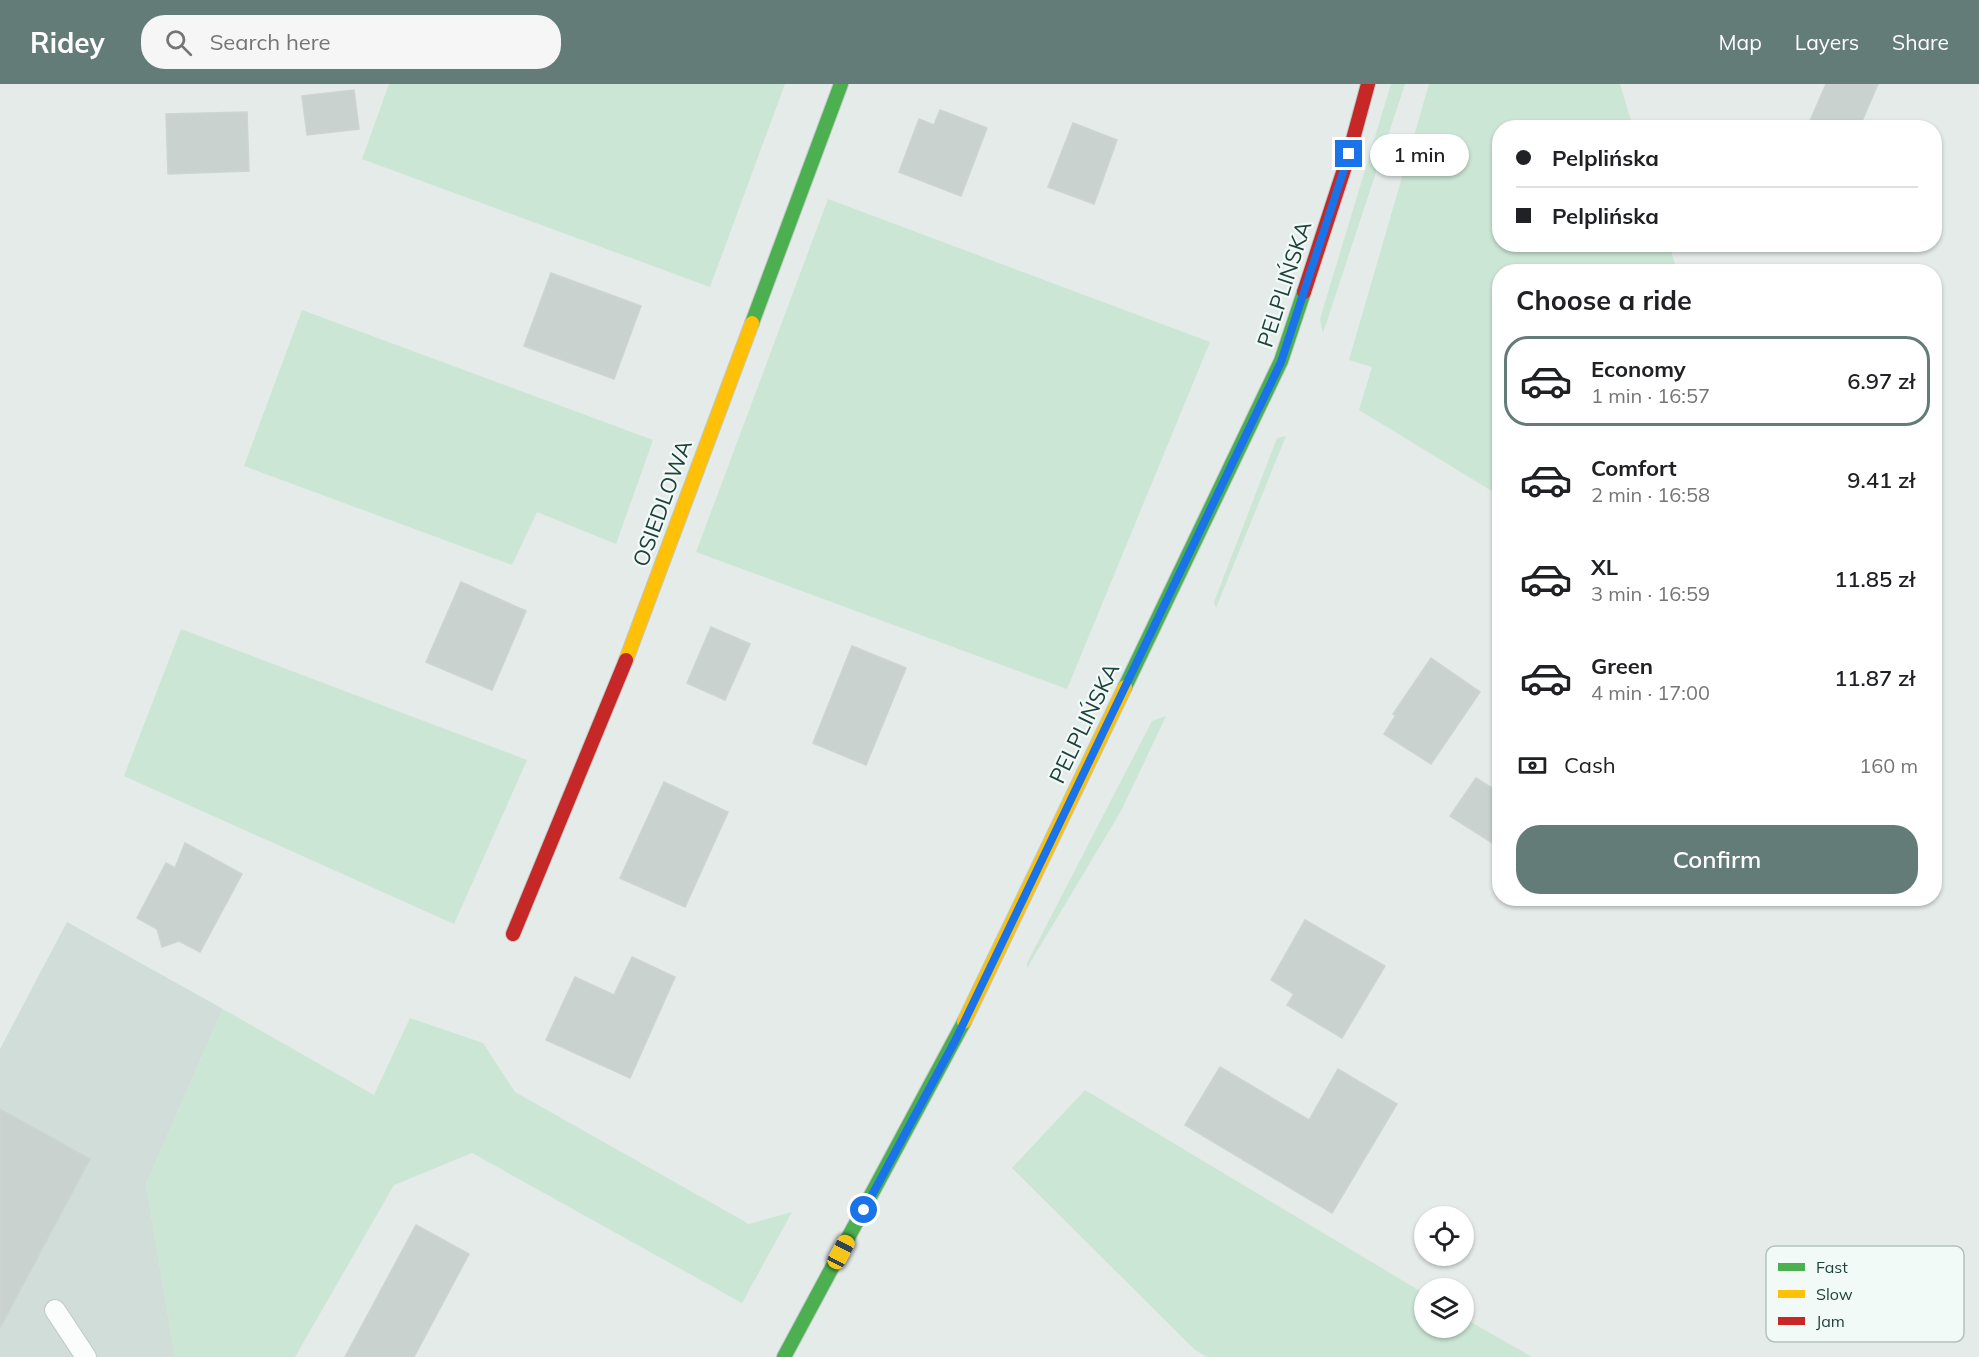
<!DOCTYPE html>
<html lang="en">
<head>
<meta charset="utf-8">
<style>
	body { margin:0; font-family:Mulish,sans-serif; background:#f6f6f6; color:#202124; height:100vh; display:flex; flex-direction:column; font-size:22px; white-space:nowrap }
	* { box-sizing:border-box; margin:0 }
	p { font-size:20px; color:#757577 }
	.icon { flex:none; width:33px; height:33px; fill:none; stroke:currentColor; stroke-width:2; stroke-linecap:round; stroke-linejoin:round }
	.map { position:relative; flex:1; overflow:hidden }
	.sheet { position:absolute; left:1492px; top:180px; width:450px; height:642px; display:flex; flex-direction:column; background:#fff; border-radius:24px; box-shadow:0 2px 4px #0004 }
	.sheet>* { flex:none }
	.hud { position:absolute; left:1492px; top:36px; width:450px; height:132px; border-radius:24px; box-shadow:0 2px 4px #0004; display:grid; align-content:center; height:132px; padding:0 24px; background:#fff }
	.buttons { position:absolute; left:1414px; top:1122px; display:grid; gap:12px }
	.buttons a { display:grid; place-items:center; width:60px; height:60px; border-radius:50%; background:#fff; box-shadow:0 2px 4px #0004; font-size:30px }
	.end { position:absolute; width:27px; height:27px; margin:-14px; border:8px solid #1a73e8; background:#fff; box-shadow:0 0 0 3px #fff }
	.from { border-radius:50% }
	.bubble { position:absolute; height:42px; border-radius:21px; background:#fff; box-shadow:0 2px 4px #0004; font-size:20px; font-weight:600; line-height:42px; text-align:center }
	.car { position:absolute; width:18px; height:36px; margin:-18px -9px; border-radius:8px; box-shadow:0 0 4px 2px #0007; background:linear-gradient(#f5c518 24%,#345 0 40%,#f5c518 0 76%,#345 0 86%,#f5c518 0) }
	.hud b { display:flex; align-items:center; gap:21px; height:57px; font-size:22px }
	.hud b+b { border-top:2px solid #e0e0e0 }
	.hud i { width:15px; height:15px; background:#202124 }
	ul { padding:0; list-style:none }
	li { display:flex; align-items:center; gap:18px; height:90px; margin:0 12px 9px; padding:0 12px; border:3px solid transparent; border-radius:24px }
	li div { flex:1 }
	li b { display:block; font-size:22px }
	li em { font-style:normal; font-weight:600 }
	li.current { border-color:#647c78 }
	li>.icon { width:54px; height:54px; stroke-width:1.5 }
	h2 { padding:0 24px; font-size:27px; line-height:72px }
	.pay { display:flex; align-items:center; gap:15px; height:66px; padding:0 24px; font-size:22px }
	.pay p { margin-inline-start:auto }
	.action { display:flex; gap:12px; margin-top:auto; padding:12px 24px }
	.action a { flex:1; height:69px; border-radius:24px; background:#647c78; color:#fff; font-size:24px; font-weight:600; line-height:69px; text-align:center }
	header { display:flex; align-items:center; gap:36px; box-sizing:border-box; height:84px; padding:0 30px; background:#647c78; color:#fff }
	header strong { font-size:28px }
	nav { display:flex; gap:33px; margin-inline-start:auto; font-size:21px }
	.search { width:420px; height:54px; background:#f6f6f6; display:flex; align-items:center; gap:15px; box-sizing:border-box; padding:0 21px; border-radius:24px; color:#757577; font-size:22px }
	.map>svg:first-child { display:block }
	.built { fill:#d1ddd8 }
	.green { fill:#cce6d6 }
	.building { fill:#cad2cf; stroke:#cdd4d1; stroke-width:1.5 }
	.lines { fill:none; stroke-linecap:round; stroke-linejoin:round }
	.lane-casing { stroke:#c1c8c5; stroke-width:22 }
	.fast-casing { stroke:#bfc9c6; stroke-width:16 }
	.slow-casing { stroke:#bfc9c6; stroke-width:16 }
	.jam-casing { stroke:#bfc9c6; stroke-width:16 }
	.lane { stroke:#fbfcfc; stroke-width:20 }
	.fast { stroke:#4caf50; stroke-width:14 }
	.slow { stroke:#ffc107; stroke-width:14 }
	.jam { stroke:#c62828; stroke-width:14 }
	.route { stroke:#1a73e8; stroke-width:8 }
	.labels { text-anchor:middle; stroke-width:4.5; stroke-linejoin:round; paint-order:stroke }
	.street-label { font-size:22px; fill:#1f413b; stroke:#f2faf7 }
	.key { fill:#f2faf7; stroke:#b3c2bf; stroke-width:1.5 }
	.key-label { font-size:16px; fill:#1f413b }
</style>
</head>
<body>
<header>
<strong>Ridey</strong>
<div class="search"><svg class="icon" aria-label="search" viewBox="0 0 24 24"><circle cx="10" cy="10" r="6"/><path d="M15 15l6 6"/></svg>Search here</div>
<nav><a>Map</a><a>Layers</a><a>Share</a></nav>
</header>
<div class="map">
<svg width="1979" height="1273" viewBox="0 0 1979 1273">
	<rect width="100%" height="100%" fill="#e4ebe8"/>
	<polygon class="built" points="67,838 223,925 146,1100 175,1273 0,1273 0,965"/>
	<g class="green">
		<polygon points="389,0 785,0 710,203 362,75"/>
		<polygon points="1391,0 1405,0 1323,249 1320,235"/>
		<polygon points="1429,0 1620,0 1633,43 1500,44 1500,160 1669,161 1677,187 1500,188 1500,412 1359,326 1372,283 1349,276"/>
		<polygon points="828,115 1210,258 1067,605 696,468"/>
		<polygon points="302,226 653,356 616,460 537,428 512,481 244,382"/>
		<polygon points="1286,352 1216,524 1214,518 1277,354"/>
		<polygon points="181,545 527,676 454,840 124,692"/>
		<polygon points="1166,632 1121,727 1027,884 1027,879 1152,637"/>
		<polygon points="223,925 374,1011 410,934 483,959 515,1008 749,1140 792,1128 742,1219 472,1069 394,1101 295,1273 175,1273 146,1100"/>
		<polygon points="1085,1006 1425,1210 1425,1244 1464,1244 1464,1234 1532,1273 1207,1273 1195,1266 1012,1084"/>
	</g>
	<g class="building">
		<polygon points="1826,0 1878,0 1859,44 1807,44"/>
		<polygon points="354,6 359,45 307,51 302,12"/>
		<polygon points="940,26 987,44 961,112 899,88 919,35 934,41"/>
		<polygon points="247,28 249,87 168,90 166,30"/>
		<polygon points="1073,39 1117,56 1094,120 1048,103"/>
		<polygon points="551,189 641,222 614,295 524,262"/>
		<polygon points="461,498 526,527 492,606 426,578"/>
		<polygon points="711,543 750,560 725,616 687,599"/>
		<polygon points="852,562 906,584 866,681 813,659"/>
		<polygon points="1431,574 1480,608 1431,680 1384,650 1396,631 1393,630"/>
		<polygon points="1476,694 1500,709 1500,764 1450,732"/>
		<polygon points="664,698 728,728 685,823 620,794"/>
		<polygon points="185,759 242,790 200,868 179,857 162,863 157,845 137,834 166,779 175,784"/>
		<polygon points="1305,836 1385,882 1342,954 1287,921 1294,910 1271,896"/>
		<polygon points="632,873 675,893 630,994 546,956 575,893 614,911"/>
		<polygon points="1220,983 1309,1036 1338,985 1397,1020 1332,1129 1185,1041"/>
		<polygon points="0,1025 90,1075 0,1244"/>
		<polygon points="416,1141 469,1170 414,1273 345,1273"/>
	</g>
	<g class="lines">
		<g class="lane-casing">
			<polyline id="lane" points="55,1226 86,1273"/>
		</g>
		<g class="fast-casing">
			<g id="fast">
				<polyline points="752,239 841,0"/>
				<polyline points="1125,603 1281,277 1304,208"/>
				<polyline points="784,1273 964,938"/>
			</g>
		</g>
		<g class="slow-casing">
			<g id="slow">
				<polyline points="626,576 752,239"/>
				<polyline points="964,938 1125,603"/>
			</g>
		</g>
		<g class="jam-casing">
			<g id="jam">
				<polyline points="1304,208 1349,70 1368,0"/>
				<polyline points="513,850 626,576"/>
			</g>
		</g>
		<use href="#lane" class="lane"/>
		<use href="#fast" class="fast"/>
		<use href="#slow" class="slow"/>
		<use href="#jam" class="jam"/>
	</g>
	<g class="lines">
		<polyline class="route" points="864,1126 955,957 1281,278 1349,70"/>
	</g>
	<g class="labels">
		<g class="street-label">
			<text transform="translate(1284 200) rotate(-72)" y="8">PELPLIŃSKA</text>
			<text transform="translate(662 419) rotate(-70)" y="8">OSIEDLOWA</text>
			<text transform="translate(1084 639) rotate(-64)" y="8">PELPLIŃSKA</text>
		</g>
	</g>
	<rect x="1766" y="1162" width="198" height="96" rx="9" class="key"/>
	<rect x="1778" y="1179" width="27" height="8" fill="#4caf50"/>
	<rect x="1778" y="1206" width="27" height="8" fill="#ffc107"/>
	<rect x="1778" y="1233" width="27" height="8" fill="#c62828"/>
	<g class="key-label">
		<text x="1816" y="1189">Fast</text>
		<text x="1816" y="1216">Slow</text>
		<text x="1816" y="1243">Jam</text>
	</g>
</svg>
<div class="buttons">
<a><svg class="icon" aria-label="locate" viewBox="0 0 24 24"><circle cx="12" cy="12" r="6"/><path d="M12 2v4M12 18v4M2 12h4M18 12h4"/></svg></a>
<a><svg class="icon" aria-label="layers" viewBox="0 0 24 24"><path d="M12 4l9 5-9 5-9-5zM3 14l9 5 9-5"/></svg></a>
</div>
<i class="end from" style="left:864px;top:1126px"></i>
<i class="end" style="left:1349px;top:70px"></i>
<div class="bubble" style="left:1370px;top:50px;width:99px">1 min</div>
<i class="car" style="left:841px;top:1168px;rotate:28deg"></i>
<div class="hud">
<b><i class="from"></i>Pelplińska</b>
<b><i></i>Pelplińska</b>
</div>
<section class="sheet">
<h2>Choose a ride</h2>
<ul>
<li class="current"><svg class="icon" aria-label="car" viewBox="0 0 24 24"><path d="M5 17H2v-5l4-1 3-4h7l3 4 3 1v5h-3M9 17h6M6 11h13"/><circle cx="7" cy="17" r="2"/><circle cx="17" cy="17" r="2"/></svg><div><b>Economy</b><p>1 min · 16:57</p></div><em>6.97 zł</em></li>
<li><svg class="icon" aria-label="car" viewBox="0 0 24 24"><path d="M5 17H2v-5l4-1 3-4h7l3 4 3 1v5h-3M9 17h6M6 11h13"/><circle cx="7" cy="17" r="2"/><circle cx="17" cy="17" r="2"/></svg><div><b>Comfort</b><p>2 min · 16:58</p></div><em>9.41 zł</em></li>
<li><svg class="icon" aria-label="car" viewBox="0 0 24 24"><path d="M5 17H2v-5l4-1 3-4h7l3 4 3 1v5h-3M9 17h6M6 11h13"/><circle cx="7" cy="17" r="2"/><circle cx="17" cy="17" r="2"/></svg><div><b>XL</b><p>3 min · 16:59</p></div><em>11.85 zł</em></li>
<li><svg class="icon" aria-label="car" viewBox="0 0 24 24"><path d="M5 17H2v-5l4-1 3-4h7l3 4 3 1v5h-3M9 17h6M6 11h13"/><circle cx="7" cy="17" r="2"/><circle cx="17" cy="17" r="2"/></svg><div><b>Green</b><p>4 min · 17:00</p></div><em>11.87 zł</em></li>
</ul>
<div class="pay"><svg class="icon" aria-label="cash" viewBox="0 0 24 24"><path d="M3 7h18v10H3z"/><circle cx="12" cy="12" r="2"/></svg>Cash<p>160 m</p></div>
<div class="action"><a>Confirm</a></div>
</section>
</div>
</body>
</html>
